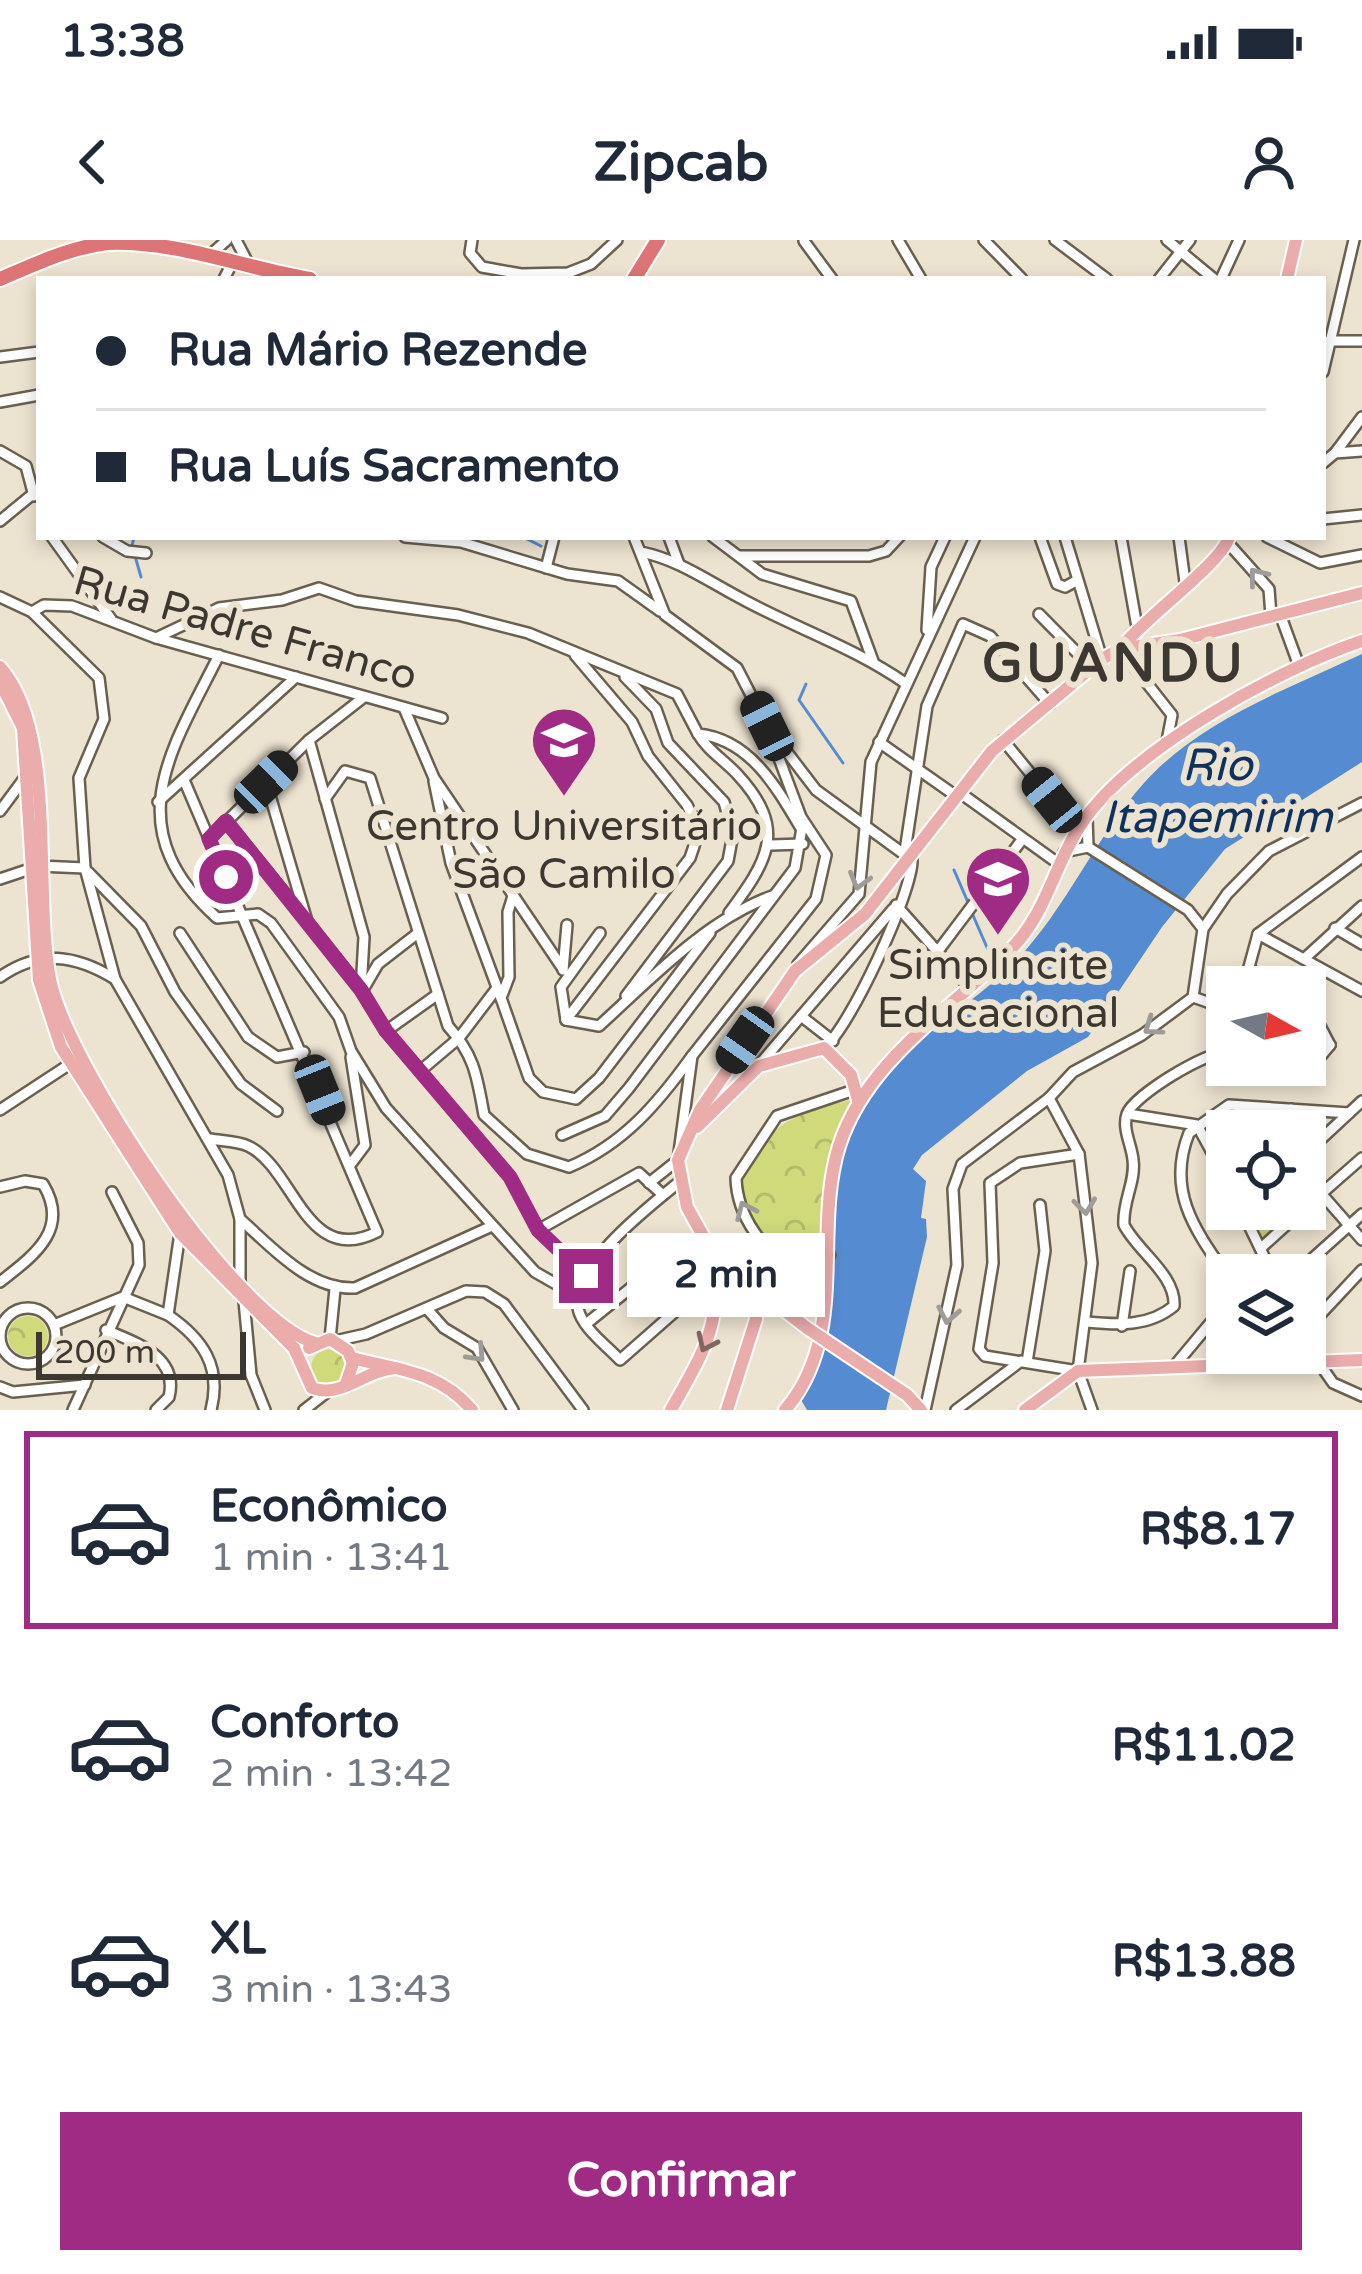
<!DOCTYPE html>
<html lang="pt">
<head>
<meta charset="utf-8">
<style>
	body { margin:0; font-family:"Varela Round",sans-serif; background:#f2f2f3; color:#1f2937; height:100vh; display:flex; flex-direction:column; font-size:45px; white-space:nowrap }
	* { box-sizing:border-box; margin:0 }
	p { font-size:39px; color:#747a83 }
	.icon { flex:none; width:66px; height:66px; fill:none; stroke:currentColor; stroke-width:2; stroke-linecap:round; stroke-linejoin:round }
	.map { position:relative; height:1170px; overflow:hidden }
	.panel { display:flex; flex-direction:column; background:#fff; flex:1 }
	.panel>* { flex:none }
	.hud { position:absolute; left:36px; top:36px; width:1290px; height:264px; border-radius:0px; box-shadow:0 6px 18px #0003; display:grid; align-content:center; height:264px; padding:0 60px; background:#fff }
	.needle { width:78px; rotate:98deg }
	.tools { position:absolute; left:1206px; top:726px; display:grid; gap:24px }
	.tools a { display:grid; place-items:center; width:120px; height:120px; border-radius:0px; background:#fff; box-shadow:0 6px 18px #0003; font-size:60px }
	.scale { position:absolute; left:36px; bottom:30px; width:210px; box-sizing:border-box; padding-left:12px; border:6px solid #3c3831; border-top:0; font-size:33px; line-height:42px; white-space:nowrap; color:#3c3831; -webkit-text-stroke:9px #ede3d1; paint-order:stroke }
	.end { position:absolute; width:54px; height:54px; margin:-27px; border:15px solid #a02b84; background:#fff; box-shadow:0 0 0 6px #fff }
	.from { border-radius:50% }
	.bubble { position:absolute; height:84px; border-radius:0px; background:#fff; box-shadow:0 6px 18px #0003; font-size:39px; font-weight:700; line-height:84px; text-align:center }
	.car { position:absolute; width:36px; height:72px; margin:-36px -18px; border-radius:15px; box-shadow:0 0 9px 3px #0007; background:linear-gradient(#222 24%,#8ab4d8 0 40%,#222 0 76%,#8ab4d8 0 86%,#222 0) }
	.hud b { display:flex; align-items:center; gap:42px; height:114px; font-size:45px }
	.hud b+b { border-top:3px solid #e0e1e3 }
	.hud i { width:30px; height:30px; background:#1f2937 }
	ul { padding:21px 0 0; list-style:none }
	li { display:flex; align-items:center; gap:36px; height:198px; margin:0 24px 18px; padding:0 36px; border:6px solid transparent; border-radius:0px }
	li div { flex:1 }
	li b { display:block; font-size:45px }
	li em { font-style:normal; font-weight:700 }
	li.on { border-color:#a02b84 }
	li>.icon { width:108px; height:108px; stroke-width:1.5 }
	.button { display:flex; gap:24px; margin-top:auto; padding:24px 60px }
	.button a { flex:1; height:138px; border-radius:0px; background:#a02b84; color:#fff; font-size:48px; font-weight:700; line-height:138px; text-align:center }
	.status { display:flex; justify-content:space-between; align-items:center; height:84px; padding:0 60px; background:#fff; direction:ltr }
	.status svg { height:33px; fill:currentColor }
	header { display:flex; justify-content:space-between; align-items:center; height:156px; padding:0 60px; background:#fff; font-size:54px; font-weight:700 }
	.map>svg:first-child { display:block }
	.park { fill:url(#park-crowns) }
	.water { fill:#558bd1 }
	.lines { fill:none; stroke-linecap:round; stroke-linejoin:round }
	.stream { stroke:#558bd1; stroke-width:3 }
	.minor-casing { stroke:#696050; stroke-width:14 }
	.major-casing { stroke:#fff; stroke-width:16 }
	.highway-casing { stroke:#fff; stroke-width:18 }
	.minor { stroke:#fff; stroke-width:9 }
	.major { stroke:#ebacac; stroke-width:12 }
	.highway { stroke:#dd7475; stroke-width:14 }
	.major-bridge-casing { stroke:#fff; stroke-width:16; stroke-linecap:butt }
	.major-bridge { stroke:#ebacac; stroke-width:12 }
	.oneway { stroke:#9e9c98 }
	.oneway2 { stroke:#826662 }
	.route { stroke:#a02b84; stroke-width:15 }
	.labels { text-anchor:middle; stroke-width:12; stroke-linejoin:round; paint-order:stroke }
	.street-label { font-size:42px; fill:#3c3831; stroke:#ede3d1 }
	.poi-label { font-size:42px; fill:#3c3831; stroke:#ede3d1 }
	.water-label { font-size:45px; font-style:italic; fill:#0d325f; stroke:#ede3d1 }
	.district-label { font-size:54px; font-weight:bold; letter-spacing:3px; fill:#3c3831; stroke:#ede3d1 }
</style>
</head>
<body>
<div class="status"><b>13:38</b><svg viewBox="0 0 49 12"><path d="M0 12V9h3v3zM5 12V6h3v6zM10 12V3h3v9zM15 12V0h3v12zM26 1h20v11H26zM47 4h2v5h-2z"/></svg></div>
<header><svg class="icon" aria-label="back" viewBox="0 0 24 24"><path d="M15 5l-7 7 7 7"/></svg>Zipcab<svg class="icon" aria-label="person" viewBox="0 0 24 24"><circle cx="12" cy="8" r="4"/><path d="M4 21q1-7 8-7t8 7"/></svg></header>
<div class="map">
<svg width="1362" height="1170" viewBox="0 0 1362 1170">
	<defs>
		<pattern id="park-crowns" width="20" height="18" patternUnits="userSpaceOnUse" patternTransform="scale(3)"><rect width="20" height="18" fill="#d0da7b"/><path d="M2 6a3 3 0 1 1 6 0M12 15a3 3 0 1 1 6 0" fill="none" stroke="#b4bc6b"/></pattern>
	</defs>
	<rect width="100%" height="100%" fill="#ede3d1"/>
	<g class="park">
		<path d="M855,859L831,913L824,1013C781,1049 743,971 737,937C771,882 793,874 855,859Z"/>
		<polygon points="1251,969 1298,969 1263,1001"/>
		<circle cx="28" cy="1096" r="20"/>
		<circle cx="330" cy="1128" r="19"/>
	</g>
	<path class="water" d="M1362,414V522L1225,609L1162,687L1088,797L1027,831L922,915L913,929L926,941L921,978L926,979L927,997L886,1170H807L800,1158C811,1133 825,1109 829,1082C840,1014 823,939 856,876C890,810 959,776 1011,726C1065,672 1094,599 1144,543C1200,480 1288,449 1362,414Z"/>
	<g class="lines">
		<g class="stream">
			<polyline points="523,297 541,306"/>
			<polyline points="132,306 134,297"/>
			<polyline points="135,316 141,337"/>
			<polyline points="806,444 799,460 843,523"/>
			<polyline points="954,630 970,667"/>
			<polyline points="972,673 992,719"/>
		</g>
		<g class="minor-casing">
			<g id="minor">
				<polyline points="236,0 249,25"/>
				<polyline points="472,0 470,13 482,27 521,34 568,33 591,24 617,0"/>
				<polyline points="898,0 921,39"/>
				<polyline points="984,0 1022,39"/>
				<polyline points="1055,0 1107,39"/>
				<polyline points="1167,0 1214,39"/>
				<polyline points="804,1 832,39"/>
				<polyline points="209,16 227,0"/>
				<polyline points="224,39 233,21"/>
				<polyline points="1159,39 1190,0"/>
				<polyline points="1221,39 1239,0"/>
				<polyline points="1329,101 1362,101"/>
				<polyline points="0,117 39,112"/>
				<polyline points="1323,132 1354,0"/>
				<polyline points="0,162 39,155"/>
				<polyline points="0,211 26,226 34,256"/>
				<polyline points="1335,213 1362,177"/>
				<polyline points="1323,223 1335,213 1362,211"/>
				<polyline points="1323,279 1362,275"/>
				<polyline points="0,281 39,249"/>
				<polyline points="52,297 111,379"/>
				<polyline points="103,297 127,311 146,313"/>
				<polyline points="405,297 461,302 567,334 618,341 660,371"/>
				<path d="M634,297L665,375L737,428L767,486L816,550L912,620C913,651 850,788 824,808"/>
				<polyline points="669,297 679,324"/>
				<polyline points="713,297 762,334 851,361 873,421"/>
				<polyline points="1040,297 1057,344 1065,347 1076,341"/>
				<polyline points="1065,297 1102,419"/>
				<polyline points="1121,297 1137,387"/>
				<polyline points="1179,297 1185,342"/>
				<polyline points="1267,297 1320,323 1362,315"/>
				<polyline points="1228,303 1269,349 1271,376"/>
				<path d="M641,312C680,320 709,342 744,360C798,389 855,408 905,443"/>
				<polyline points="740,316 869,316 886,311 899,297"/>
				<polyline points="546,328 554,297"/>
				<polyline points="0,357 32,372 99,438 104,479 79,538 85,628 115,739 228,935 240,979 240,1043"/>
				<polyline points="32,372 44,365 72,366 156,398 442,478"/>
				<polyline points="1039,374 1091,427"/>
				<polyline points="1280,374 1299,426"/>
				<polyline points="927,390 931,327 945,297"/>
				<path d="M156,398L219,368L282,360L319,348L356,361L458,375L528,393L677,454L698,494C751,499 778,550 802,590"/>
				<polyline points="1120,409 1172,475 1167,501"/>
				<path d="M219,415C171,511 116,587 217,678L258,674L271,683L339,777L351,811L386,868L535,1032L577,1056"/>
				<polyline points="625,437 656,469 668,503 724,562 733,594 728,621 626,756"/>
				<polyline points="404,468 434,538 563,729"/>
				<path d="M698,494C708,511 724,520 737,534C789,590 767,621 729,673"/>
				<polyline points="309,500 364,697 361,750 386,791 510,937 538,990 586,1036"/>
				<polyline points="1003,500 1077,590"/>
				<polyline points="879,502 956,556"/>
				<path d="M184,540L377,992C305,1028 295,928 248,906C238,901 221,901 210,899"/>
				<polyline points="434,541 451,623 501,758"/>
				<polyline points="266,542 307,681 361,750"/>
				<polyline points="959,552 1059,624"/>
				<path d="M325,559L345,531L370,538L448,786C475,816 477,837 484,875L527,914L569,927C624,904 658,863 692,816"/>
				<polyline points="158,562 296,437"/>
				<polyline points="0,571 26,536"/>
				<polyline points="226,581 304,677"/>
				<polyline points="209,599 309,500 364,457"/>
				<polyline points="771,605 803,604"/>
				<polyline points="1088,607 1188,670 1203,689"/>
				<polyline points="905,611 927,466 963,384 990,396 1050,464"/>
				<polyline points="1064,612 1088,607 1087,577"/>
				<polyline points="38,626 85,628"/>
				<polyline points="88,632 141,686 175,752 241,844 277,871"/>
				<polyline points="0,639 30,629"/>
				<polyline points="513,656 508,672 509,737 501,758 529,838 543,852 576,859 599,838 710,693"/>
				<polyline points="896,665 969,747"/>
				<polyline points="1335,688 1362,704"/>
				<polyline points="180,693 248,797 277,817 304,812"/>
				<polyline points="1258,694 1362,751"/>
				<polyline points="938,711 1021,601"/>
				<polyline points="1305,718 1362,666"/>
				<polyline points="798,724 859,654 871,522 975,297"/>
				<polyline points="563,730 567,685"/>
				<path d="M0,737C39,709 76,715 115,739"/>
				<polyline points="1268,747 1249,727 1258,694 1362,617"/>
				<polyline points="364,748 378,724 418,693"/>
				<polyline points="1193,757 1227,769"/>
				<polyline points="1305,773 1319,784 1330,805"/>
				<polyline points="801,776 833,801"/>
				<polyline points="566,780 690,618 699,591 687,565 648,516 632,482 575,415"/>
				<path d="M566,780L599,786C652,738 705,681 772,656"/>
				<polyline points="566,780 561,747 600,693"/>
				<polyline points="386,791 438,754"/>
				<polyline points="1305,796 1330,805"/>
				<polyline points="1305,820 1320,817 1330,805"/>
				<polyline points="759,825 893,669"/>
				<polyline points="420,831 459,798 497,748"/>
				<polyline points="1049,858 1079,914 1092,1023 1078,1131 1092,1170"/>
				<polyline points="0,870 76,820"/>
				<polyline points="1128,874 1197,885 1227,940"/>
				<polyline points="1267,891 1291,869"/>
				<polyline points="562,895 605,876 629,848 795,628 802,588"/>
				<polyline points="1305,914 1362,861"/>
				<polyline points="350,925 365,905 351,817"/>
				<polyline points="1305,935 1362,1000"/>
				<polyline points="649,943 678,920 692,816 816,659 826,615 801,577 771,497"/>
				<path d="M0,947L25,941L43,944C71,990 33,1016 0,1042"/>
				<polyline points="1305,968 1362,918"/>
				<polyline points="1241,969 1273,1035"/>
				<path d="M240,979C273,1008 309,1050 355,1048L492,986"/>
				<polyline points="538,990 639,933 663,955"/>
				<polyline points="1261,1008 1304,969"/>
				<path d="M830,1015L799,1028C763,1015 737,975 736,938L777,876L857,849"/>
				<polyline points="1294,1035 1362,974"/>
				<path d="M1227,1036C1195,990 1166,951 1189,893L1229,865L1349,873"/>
				<polyline points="244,1061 251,1135 265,1170"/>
				<circle cx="28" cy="1096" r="28"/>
				<polyline points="427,1069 444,1088 477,1108 513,1170"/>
				<path d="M168,1075C203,1099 222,1127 211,1170"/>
				<path d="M1087,1082C1117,1085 1149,1087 1174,1066C1176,1035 1138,1012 1124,985C1122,962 1136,942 1133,920C1132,906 1122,889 1127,874C1134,855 1207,811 1227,812"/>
				<path d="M586,1084L648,1034L678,1069L620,1120C607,1106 581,1087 578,1068C570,1027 650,966 678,943"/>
				<polyline points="54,1085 123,1057 168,1075 180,993"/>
				<polyline points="1122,1086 1130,1031"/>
				<path d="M106,1090C136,1103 179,1116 169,1157L156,1170"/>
				<polyline points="1305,1091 1362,1030"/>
				<polyline points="330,1099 335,1049"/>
				<polyline points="335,1101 366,1094 466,1051 485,1052 504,1064 583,1170"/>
				<polyline points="1305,1103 1333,1143 1362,1156"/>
				<polyline points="1027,1122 1045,1011 1040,965"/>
				<polyline points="1176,1124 1227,1063"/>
				<polyline points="1078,1131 985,1116 979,1109 993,1023 990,943 1020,923 1079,914"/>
				<polyline points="0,1147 13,1152 85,1145"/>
				<polyline points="73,1170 139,1025 138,1003 112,952"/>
				<polyline points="304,1170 326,1153"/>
				<polyline points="925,1170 957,1025 953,949 962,924 1049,858 1073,832 1142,795 1193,757 1203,689 1227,654 1269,611 1362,563"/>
				<polyline points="956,1170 1021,1121"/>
			</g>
		</g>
		<g class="major-casing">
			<g id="major">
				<polyline points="1287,39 1296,0"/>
				<path d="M1121,408C1145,377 1221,324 1229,297"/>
				<path d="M0,427C58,492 33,649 50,739C66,822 233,1078 315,1103"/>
				<path d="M0,442L23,488L39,740L61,807L180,993L294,1108L312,1148C341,1159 365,1130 395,1128"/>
				<polyline points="697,887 759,826 824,808 851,835 858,860"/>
				<polyline points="807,1088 738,1035 706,1001 687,967 678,920 700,870 795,731 865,674 992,511 1102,419 1120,409 1180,400 1362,353"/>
				<polyline points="309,1108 330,1099 348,1111 353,1123 346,1144"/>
				<path d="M352,1118C398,1130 439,1131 472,1170"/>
				<polyline points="907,1155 921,1170"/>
				<path d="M671,1170C707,1105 727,1079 707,1002"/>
				<polyline points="727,1170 756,1079 753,1051"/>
				<path d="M785,1170C850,1094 812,992 839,906C867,819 950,771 1011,709C1047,673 1054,624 1082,583C1132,509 1278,429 1362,401"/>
				<polyline points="1025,1170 1078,1131 1362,1120"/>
			</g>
		</g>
		<g class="highway-casing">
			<g id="highway">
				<path d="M0,39C36,24 68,8 107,3C174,0 245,28 310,39"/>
				<polyline points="634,39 658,0"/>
			</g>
		</g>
		<use href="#minor" class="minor"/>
		<use href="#major" class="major"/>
		<use href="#highway" class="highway"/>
		<g class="major-bridge-casing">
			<polyline id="major-bridge" points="807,1088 907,1155"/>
		</g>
		<use href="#major-bridge" class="major-bridge"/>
	</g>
	<defs><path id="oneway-chevron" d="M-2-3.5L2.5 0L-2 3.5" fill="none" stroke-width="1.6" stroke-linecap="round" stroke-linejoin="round" transform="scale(3)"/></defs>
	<g class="oneway">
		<use href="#oneway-chevron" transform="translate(1257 336) rotate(-128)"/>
		<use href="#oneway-chevron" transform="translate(859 641) rotate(106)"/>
		<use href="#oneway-chevron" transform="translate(1152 787) rotate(145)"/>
		<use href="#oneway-chevron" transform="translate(1085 966) rotate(83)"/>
		<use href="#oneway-chevron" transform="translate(745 970) rotate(-114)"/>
		<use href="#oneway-chevron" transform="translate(948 1075) rotate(101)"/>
		<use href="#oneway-chevron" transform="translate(477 1114) rotate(47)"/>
	</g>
	<use class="oneway2" href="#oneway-chevron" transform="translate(706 1103) rotate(115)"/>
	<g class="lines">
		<polyline class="route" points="226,637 209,599 226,581 361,750 386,791 510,937 538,990 586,1036"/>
	</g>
	<defs>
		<g id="university-pin" transform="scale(3.45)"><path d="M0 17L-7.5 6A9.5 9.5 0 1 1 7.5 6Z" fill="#a02b84" stroke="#ede3d1"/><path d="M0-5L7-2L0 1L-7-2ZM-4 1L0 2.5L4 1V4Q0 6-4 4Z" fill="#fff"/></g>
	</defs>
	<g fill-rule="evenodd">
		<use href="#university-pin" x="564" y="500"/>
		<use href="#university-pin" x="998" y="639"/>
	</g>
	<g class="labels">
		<g class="street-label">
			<text transform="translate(246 387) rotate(16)" y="15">Rua Padre Franco</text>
		</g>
		<g class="poi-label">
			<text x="564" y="600">Centro Universitário<tspan x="564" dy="48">São Camilo</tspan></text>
			<text x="998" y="739">Simplincite<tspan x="998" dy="48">Educacional</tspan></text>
		</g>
		<g class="water-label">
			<text x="1217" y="540">Rio<tspan x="1217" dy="52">Itapemirim</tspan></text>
		</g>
		<g class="district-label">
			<text x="1114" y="441">GUANDU</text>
		</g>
	</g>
</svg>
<div class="tools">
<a><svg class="needle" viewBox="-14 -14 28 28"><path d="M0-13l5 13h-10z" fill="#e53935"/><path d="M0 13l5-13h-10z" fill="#747a83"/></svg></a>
<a><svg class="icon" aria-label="locate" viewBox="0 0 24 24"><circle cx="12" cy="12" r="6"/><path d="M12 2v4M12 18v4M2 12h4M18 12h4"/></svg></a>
<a><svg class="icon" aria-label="layers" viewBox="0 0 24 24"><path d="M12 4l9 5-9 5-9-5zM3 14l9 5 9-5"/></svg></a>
</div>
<div class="scale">200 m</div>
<i class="end from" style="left:226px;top:637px"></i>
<i class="end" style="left:586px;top:1036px"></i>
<div class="bubble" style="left:627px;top:993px;width:198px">2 min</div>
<i class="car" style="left:767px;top:486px;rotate:334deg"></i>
<i class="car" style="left:266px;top:542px;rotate:46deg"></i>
<i class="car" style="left:1052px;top:560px;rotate:321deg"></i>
<i class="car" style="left:745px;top:800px;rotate:215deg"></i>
<i class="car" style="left:320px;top:850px;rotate:158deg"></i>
<div class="hud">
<b><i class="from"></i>Rua Mário Rezende</b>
<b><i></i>Rua Luís Sacramento</b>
</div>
</div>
<section class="panel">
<ul>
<li class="on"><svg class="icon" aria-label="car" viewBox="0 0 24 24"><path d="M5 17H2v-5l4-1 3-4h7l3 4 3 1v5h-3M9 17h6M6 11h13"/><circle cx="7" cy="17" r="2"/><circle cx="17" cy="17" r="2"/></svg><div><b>Econômico</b><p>1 min · 13:41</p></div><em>R$8.17</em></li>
<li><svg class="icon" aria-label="car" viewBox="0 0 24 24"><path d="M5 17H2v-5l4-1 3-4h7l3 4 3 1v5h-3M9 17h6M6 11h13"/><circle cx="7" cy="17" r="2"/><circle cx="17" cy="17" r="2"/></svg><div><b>Conforto</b><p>2 min · 13:42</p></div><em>R$11.02</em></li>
<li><svg class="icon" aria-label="car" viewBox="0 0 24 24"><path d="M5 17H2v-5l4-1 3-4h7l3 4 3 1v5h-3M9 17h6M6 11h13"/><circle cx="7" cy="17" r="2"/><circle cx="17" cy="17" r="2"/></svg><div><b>XL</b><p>3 min · 13:43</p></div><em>R$13.88</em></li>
</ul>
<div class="button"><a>Confirmar</a></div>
</section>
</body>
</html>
